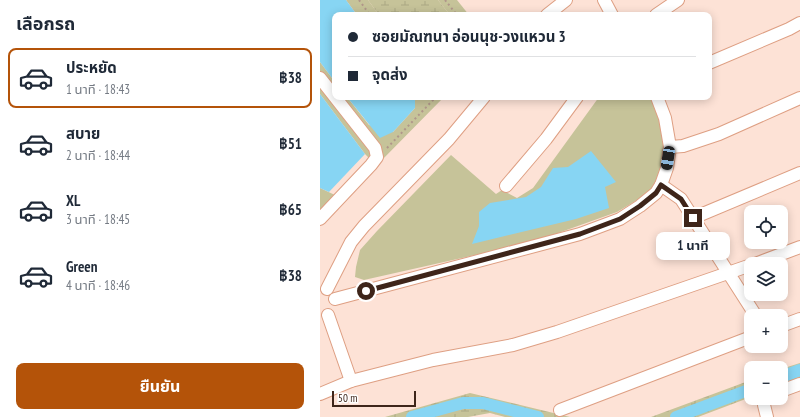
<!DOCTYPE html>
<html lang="th">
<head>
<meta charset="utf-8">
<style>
	body { margin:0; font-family:"PT Sans Narrow","Noto Sans Thai",sans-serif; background:#f2f2f3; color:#1f2937; height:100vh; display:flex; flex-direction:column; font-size:15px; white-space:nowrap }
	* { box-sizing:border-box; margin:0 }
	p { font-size:13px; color:#747a83 }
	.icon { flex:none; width:22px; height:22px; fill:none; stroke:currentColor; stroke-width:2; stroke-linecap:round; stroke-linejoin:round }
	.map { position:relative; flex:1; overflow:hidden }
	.side { display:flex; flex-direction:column; background:#fff; width:320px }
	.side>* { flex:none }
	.top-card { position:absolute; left:12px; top:12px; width:380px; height:88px; border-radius:8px; box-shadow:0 2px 10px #0003; display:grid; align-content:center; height:88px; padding:0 16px; background:#fff }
	.fabs { position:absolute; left:424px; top:205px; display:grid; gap:8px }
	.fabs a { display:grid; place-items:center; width:44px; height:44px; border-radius:8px; background:#fff; box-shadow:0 2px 10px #0003; font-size:20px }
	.scale { position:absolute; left:12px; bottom:10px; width:84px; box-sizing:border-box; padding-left:4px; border:2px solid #3e251a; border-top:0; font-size:11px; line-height:14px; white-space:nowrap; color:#3e251a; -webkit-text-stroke:3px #fff; paint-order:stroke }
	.end { position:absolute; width:18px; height:18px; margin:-9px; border:5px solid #3e251a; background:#fff; box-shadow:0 0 0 2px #fff }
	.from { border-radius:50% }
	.bubble { position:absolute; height:28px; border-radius:8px; background:#fff; box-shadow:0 2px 10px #0003; font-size:13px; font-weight:700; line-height:28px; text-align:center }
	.car { position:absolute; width:12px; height:24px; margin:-12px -6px; border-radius:5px; box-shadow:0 0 3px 1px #0007; background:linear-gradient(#222 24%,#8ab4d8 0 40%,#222 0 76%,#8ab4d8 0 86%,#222 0) }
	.top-card b { display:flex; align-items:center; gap:14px; height:38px; font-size:15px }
	.top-card b+b { border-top:1px solid #e0e1e3 }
	.top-card i { width:10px; height:10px; background:#1f2937 }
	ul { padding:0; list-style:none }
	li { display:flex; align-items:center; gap:12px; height:60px; margin:0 8px 6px; padding:0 8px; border:2px solid transparent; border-radius:8px }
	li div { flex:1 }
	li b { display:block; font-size:15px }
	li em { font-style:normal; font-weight:700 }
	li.selected { border-color:#b45309 }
	li>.icon { width:36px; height:36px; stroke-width:1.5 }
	h2 { padding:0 16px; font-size:18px; line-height:48px }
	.cta { display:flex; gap:8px; margin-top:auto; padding:8px 16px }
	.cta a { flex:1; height:46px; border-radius:8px; background:#b45309; color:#fff; font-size:16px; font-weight:700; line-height:46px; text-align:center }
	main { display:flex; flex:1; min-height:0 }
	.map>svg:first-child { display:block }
	.green { fill:#c6c399 }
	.wetland { fill:url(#wetland-marsh) }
	.water { fill:#87d5f3 }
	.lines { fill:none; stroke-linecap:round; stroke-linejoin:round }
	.canal { stroke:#87d5f3; stroke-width:12 }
	.minor-casing { stroke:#de9f83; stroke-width:14 }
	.path { stroke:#b0968a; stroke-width:2; stroke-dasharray:2 3; stroke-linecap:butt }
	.minor { stroke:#fff; stroke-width:12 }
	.route { stroke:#3e251a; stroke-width:5 }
</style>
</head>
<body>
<main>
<section class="side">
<h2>เลือกรถ</h2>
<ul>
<li class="selected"><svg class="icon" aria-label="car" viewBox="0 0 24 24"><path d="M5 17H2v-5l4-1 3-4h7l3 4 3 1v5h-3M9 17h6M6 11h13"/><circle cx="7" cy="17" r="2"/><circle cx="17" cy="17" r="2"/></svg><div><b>ประหยัด</b><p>1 นาที · 18:43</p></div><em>฿38</em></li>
<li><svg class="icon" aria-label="car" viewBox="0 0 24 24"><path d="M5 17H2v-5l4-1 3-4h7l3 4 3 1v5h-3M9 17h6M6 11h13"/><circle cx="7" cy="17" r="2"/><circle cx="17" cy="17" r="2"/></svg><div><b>สบาย</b><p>2 นาที · 18:44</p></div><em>฿51</em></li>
<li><svg class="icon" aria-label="car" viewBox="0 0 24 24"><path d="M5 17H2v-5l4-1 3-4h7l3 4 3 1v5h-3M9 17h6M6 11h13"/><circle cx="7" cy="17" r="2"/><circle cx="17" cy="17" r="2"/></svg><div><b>XL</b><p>3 นาที · 18:45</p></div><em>฿65</em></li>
<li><svg class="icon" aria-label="car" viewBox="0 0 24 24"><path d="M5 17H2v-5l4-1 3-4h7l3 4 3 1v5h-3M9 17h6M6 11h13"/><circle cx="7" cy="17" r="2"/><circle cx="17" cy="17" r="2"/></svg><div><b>Green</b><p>4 นาที · 18:46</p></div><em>฿38</em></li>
</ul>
<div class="cta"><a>ยืนยัน</a></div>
</section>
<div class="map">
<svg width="480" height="417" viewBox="0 0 480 417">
	<defs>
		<pattern id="wetland-marsh" width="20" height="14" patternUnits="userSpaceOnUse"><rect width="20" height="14" fill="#c6c399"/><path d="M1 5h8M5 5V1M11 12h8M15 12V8" fill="none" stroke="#aba783"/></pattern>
	</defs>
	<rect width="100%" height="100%" fill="#fde2d6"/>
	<g class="green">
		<polygon points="26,0 48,0 59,15 37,15"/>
		<polygon points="118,0 137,0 149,15 130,15"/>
		<polygon points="0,62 15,82 15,97 27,97 49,125 73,132 95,108 95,97 124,97 60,162 48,157 45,154 0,94"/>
		<polygon points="279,97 336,97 350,172 329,193 297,212 213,242 44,280 35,277 36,267 40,250 57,231 131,155 176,194 182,190 197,198 213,188"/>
		<polygon points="0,188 17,196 0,212"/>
	</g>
	<g class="wetland">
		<polygon points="48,0 118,0 130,15 59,15"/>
		<polygon points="480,363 480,379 461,386 461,369"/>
		<polygon points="431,380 431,397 378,417 331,417"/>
		<polygon points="150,393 250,417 185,417 170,413 148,417 65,417"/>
	</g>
	<g class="water">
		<polygon points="0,0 26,0 37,15 15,15 15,82 0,62"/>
		<polygon points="0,94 45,154 9,192 0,188"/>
		<polygon points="27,97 95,97 95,108 73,132 60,138"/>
		<polygon points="271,151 296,182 285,187 289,208 256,219 152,244 159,226 159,212 170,203 206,197 221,187 233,168 248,167"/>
	</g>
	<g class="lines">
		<g class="canal">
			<polyline points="461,377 480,370"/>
			<polyline points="92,417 143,403 163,403 218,417"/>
			<polyline points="356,417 431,389"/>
		</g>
		<g class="minor-casing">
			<g id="minor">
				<polyline points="284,0 292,15"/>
				<polyline points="227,15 246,0"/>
				<polyline points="336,15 358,0"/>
				<polyline points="389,63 469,29 480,23"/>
				<polyline points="0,78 55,148 57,157 51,165 0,219"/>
				<polyline points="350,147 363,146 399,134 480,98"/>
				<polyline points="341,185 361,199 436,316"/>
				<polyline points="186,186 226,139 257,97"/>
				<polyline points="373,218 480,173"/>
				<polyline points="435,264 480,247"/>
				<polyline points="7,289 31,242 44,226 129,139 164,97"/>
				<polyline points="15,299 260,234 300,219 320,206 336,193 341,185 347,168 350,147 345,118 337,97"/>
				<polyline points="8,315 31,381"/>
				<polyline points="461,326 480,319"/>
				<polyline points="461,391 480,384"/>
				<polyline points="0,394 31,381 113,360 193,345 237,332 431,265"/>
				<polyline points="445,398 444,405 447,417"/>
				<polyline points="240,410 431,337"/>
			</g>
		</g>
		<g class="path">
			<polyline points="39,0 50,15"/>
			<polyline points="125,0 137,15"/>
			<polyline points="67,148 116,97"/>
		</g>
		<use href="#minor" class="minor"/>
	</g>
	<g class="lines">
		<polyline class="route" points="46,291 260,234 300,219 320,206 336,193 341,185 361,199 373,218"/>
	</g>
</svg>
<div class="fabs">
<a><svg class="icon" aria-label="locate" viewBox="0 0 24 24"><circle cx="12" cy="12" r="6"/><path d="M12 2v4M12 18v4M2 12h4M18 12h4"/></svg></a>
<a><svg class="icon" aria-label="layers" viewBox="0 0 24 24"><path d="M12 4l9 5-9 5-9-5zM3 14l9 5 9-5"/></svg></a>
<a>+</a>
<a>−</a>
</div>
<div class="scale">50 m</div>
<i class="end from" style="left:46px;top:291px"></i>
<i class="end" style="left:373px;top:218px"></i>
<div class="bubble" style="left:336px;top:232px;width:74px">1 นาที</div>
<i class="car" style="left:348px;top:158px;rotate:189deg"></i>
<div class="top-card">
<b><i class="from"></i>ซอยมัณฑนา อ่อนนุช-วงแหวน 3</b>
<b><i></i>จุดส่ง</b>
</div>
</div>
</main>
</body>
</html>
